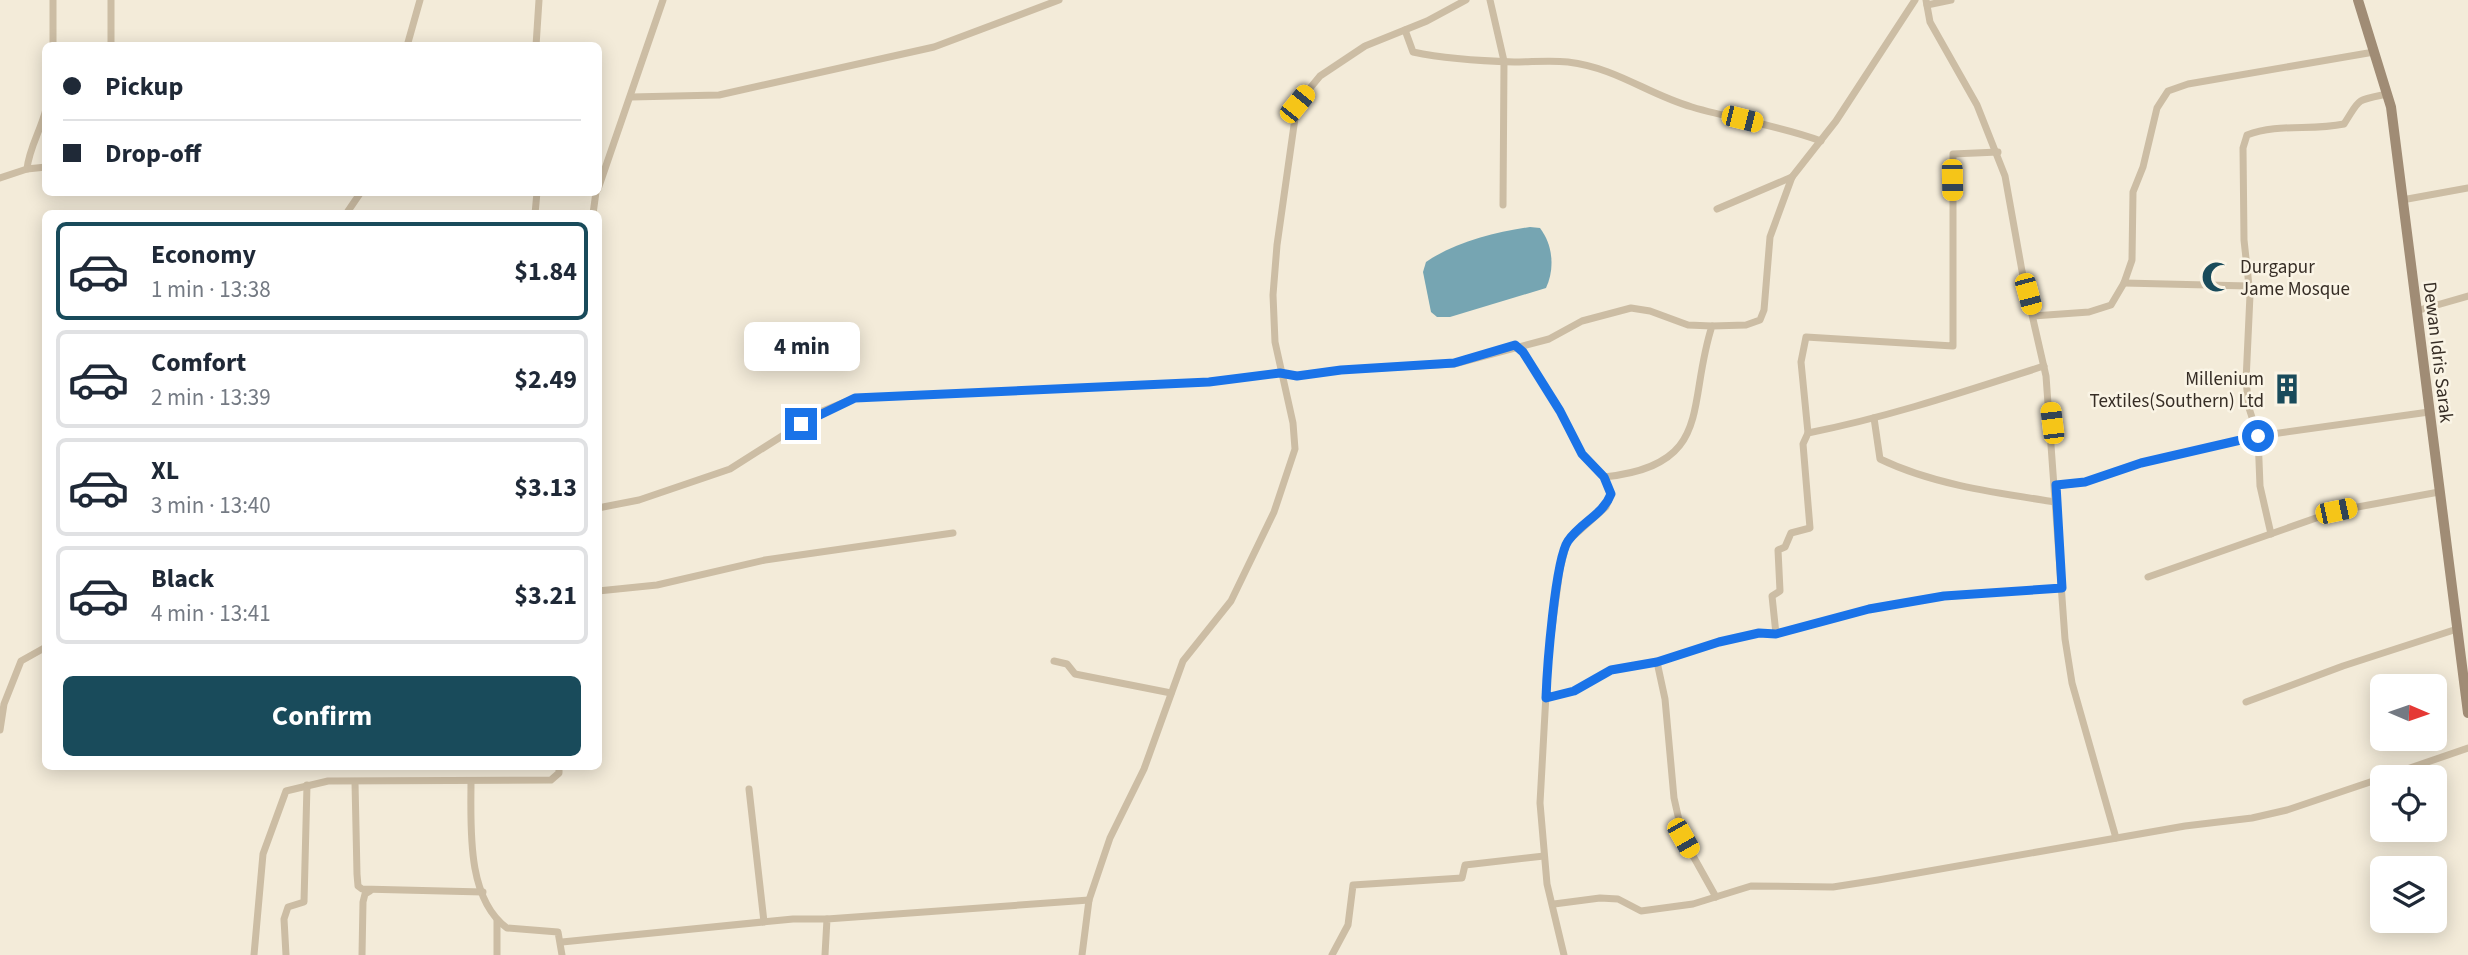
<!DOCTYPE html>
<html lang="en">
<head>
<meta charset="utf-8">
<style>
	body { margin:0; font-family:"Source Sans 3",sans-serif; background:#f6f6f7; color:#1f2937; height:100vh; display:flex; flex-direction:column; font-size:26px; white-space:nowrap }
	* { box-sizing:border-box; margin:0 }
	p { font-size:23px; color:#747a83 }
	.icon { flex:none; width:38px; height:38px; fill:none; stroke:currentColor; stroke-width:2; stroke-linecap:round; stroke-linejoin:round }
	.map { position:relative; flex:1; overflow:hidden }
	.side { position:absolute; left:42px; top:210px; width:560px; height:560px; display:flex; flex-direction:column; background:#fff; border-radius:10px; box-shadow:0 4px 18px #0003 }
	.side>* { flex:none }
	.hud { position:absolute; left:42px; top:42px; width:560px; height:154px; border-radius:10px; box-shadow:0 4px 18px #0003; display:grid; align-content:center; height:154px; padding:0 21px; background:#fff }
	.needle { width:46px; rotate:92deg }
	.tools { position:absolute; left:2370px; top:674px; display:grid; gap:14px }
	.tools a { display:grid; place-items:center; width:77px; height:77px; border-radius:10px; background:#fff; box-shadow:0 4px 18px #0003; font-size:35px }
	.end { position:absolute; width:32px; height:32px; margin:-16px; border:9px solid #1a73e8; background:#fff; box-shadow:0 0 0 4px #fff }
	.from { border-radius:50% }
	.bubble { position:absolute; height:49px; border-radius:10px; background:#fff; box-shadow:0 4px 18px #0003; font-size:23px; font-weight:700; line-height:49px; text-align:center }
	.car { position:absolute; width:21px; height:42px; margin:-21px -10px; border-radius:9px; box-shadow:0 0 5px 2px #0007; background:linear-gradient(#f5c518 24%,#345 0 40%,#f5c518 0 76%,#345 0 86%,#f5c518 0) }
	.hud b { display:flex; align-items:center; gap:24px; height:66px; font-size:26px }
	.hud b+b { border-top:2px solid #e0e1e3 }
	.hud i { width:18px; height:18px; background:#1f2937 }
	ul { padding:12px 0 0; list-style:none }
	li { display:flex; align-items:center; gap:21px; height:98px; margin:0 14px 10px; padding:0 7px; border:4px solid #e0e1e3; border-radius:10px }
	li div { flex:1 }
	li b { display:block; font-size:26px }
	li em { font-style:normal; font-weight:700 }
	li.current { border-color:#194b5b }
	li>.icon { width:63px; height:63px; stroke-width:1.5 }
	.button { display:flex; gap:14px; margin-top:auto; padding:14px 21px }
	.button a { flex:1; height:80px; border-radius:10px; background:#194b5b; color:#fff; font-size:28px; font-weight:700; line-height:80px; text-align:center }
	.map>svg:first-child { display:block }
	.water { fill:#76a5b2 }
	.lines { fill:none; stroke-linecap:round; stroke-linejoin:round }
	.street { stroke:#ccbda4; stroke-width:7 }
	.secondary { stroke:#a08c75; stroke-width:10 }
	.route { stroke:#1a73e8; stroke-width:9 }
	.labels { text-anchor:middle; stroke-width:5; stroke-linejoin:round; paint-order:stroke }
	.poi-label { font-size:19px; fill:#372e26; stroke:#faf4e5; text-anchor:start }
	.street-label { font-size:19px; fill:#372e26; stroke:#faf4e5 }
</style>
</head>
<body>
<div class="map">
<svg width="2468" height="955" viewBox="0 0 2468 955">
	<rect width="100%" height="100%" fill="#f3ebd9"/>
	<path class="water" d="M1530,227L1540,228C1553,245 1555,269 1546,288L1450,317H1437L1431,312L1423,272L1426,262C1455,242 1495,232 1530,227Z"/>
	<g class="lines">
		<g class="street">
			<polyline points="1490,0 1504,61 1503,205"/>
			<polyline points="1926,0 1930,22 1977,105 2005,176 2022,271 2046,376 2065,639 2072,683 2116,838"/>
			<polyline points="1927,5 1951,0"/>
			<path d="M1405,30L1413,52C1446,59 1481,61 1514,62C1532,62 1550,60 1568,62C1617,68 1647,94 1692,107C1735,120 1779,125 1821,141"/>
			<polyline points="53,46 53,0"/>
			<polyline points="111,46 111,0"/>
			<polyline points="407,46 420,0"/>
			<polyline points="536,46 539,0"/>
			<polyline points="631,97 719,95 934,47 1059,0"/>
			<path d="M27,169C29,148 41,130 46,109"/>
			<polyline points="0,178 27,169 46,167"/>
			<polyline points="598,189 663,0"/>
			<polyline points="2402,200 2468,188"/>
			<polyline points="1717,209 1792,177"/>
			<polyline points="346,214 361,192"/>
			<polyline points="535,214 537,192"/>
			<polyline points="593,214 596,192"/>
			<polyline points="2124,283 2249,286"/>
			<polyline points="2416,311 2468,296"/>
			<polyline points="2033,316 2089,312 2111,305 2124,283 2132,260 2133,192 2143,167 2157,108 2168,91 2188,84 2374,52"/>
			<polyline points="1515,346 1523,352 1560,411 1582,454 1604,477 1611,494 1606,507 1567,542 1560,569 1548,658 1540,803 1547,884 1564,955"/>
			<path d="M1874,418L1880,459C1934,485 1997,493 2056,502"/>
			<polyline points="1808,433 1801,362 1806,337 1953,346 1953,154 1998,152"/>
			<path d="M1604,477C1715,465 1686,406 1712,326L1746,325L1760,320L1764,310L1770,237L1792,177L1836,121L1915,0"/>
			<polyline points="2056,486 2085,482 2141,463 2258,436 2429,412"/>
			<polyline points="598,508 639,500 730,469 820,412 855,398 1209,382 1280,373 1297,376 1341,370 1454,364 1549,339 1582,321 1631,308 1650,311 1688,325 1712,326"/>
			<path d="M2271,534L2260,486L2258,436L2249,408L2246,381L2250,295L2244,240L2243,148L2247,135C2278,123 2311,131 2344,124C2361,98 2354,101 2387,94"/>
			<polyline points="2148,577 2336,511 2439,492"/>
			<polyline points="598,591 657,585 765,560 953,533"/>
			<path d="M1776,634L1772,596L1780,591L1778,550L1785,547L1791,533L1810,528L1803,444L1808,433C1889,417 1966,391 2044,366"/>
			<polyline points="1054,661 1067,664 1075,674 1171,693"/>
			<polyline points="1657,662 1665,699 1674,798 1683,838 1716,897"/>
			<polyline points="1546,698 1574,691 1611,670 1657,662 1719,642 1759,633 1776,634 1869,609 1943,596 2062,588"/>
			<polyline points="2246,702 2343,666 2457,629"/>
			<polyline points="0,730 4,704 21,661 46,647"/>
			<polyline points="2384,777 2468,748"/>
			<path d="M471,781C471,826 466,898 507,928L558,932L562,955"/>
			<polyline points="355,782 357,874 358,886 362,889 483,892"/>
			<polyline points="749,789 764,922"/>
			<polyline points="1554,904 1600,898 1618,899 1641,911 1693,904 1751,886 1833,887 1878,880 2185,826 2252,818 2287,810 2382,778"/>
			<polyline points="562,942 793,919 827,919"/>
			<polyline points="254,955 263,854 286,791 328,781 551,780 559,773 559,766"/>
			<polyline points="286,955 284,919 288,907 304,902 307,785"/>
			<polyline points="362,955 363,902 365,894 370,891"/>
			<polyline points="497,955 497,921"/>
			<polyline points="825,955 827,919 1089,900"/>
			<polyline points="1082,955 1089,900 1110,838 1144,769 1183,661 1231,601 1274,512 1295,449 1293,423 1275,342 1273,295 1277,245 1297,104 1320,76 1365,46 1427,21 1466,0"/>
			<polyline points="1332,955 1348,925 1353,885 1462,878 1465,865 1544,856"/>
		</g>
		<polyline class="secondary" points="2358,0 2391,107 2468,713"/>
	</g>
	<g class="lines">
		<path class="route" d="M801,424L855,398L1209,382L1280,373L1297,376L1341,370L1454,363L1515,345L1523,352L1560,411L1582,454L1604,477L1611,494C1603,515 1581,522 1568,541C1555,560 1547,670 1546,698L1574,691L1611,670L1657,662L1719,642L1759,633L1776,634L1869,609L1944,596L2062,588L2056,485L2085,482L2141,463L2258,436"/>
	</g>
	<defs>
		<g id="mosque-bare" transform="scale(2.415)"><path d="M3.5-4.9A6 6 0 1 0 3.5 4.9A5 5 0 1 1 3.5-4.9Z" fill="#194b5b" stroke="#faf4e5" stroke-width="2.5" paint-order="stroke"/></g>
		<g id="building-bare" transform="scale(2.415)"><path d="M-4-6H4V6H1V3H-1V6H-4ZM-2.5-4.3h1.7v1.8h-1.7ZM.8-4.3h1.7v1.8H.8ZM-2.5-1h1.7V.8h-1.7ZM.8-1h1.7V.8H.8Z" fill="#194b5b" stroke="#faf4e5" stroke-width="2.5" paint-order="stroke"/></g>
	</defs>
	<g fill-rule="evenodd">
		<use href="#mosque-bare" x="2217" y="277"/>
		<use href="#building-bare" x="2287" y="389"/>
	</g>
	<g class="labels">
		<g class="poi-label">
			<text x="2240" y="273">Durgapur<tspan x="2240" dy="22">Jame Mosque</tspan></text>
			<text x="2264" y="385" text-anchor="end">Millenium<tspan x="2264" dy="22">Textiles(Southern) Ltd</tspan></text>
		</g>
		<g class="street-label">
			<text transform="translate(2439 352) rotate(83)" y="7">Dewan Idris Sarak</text>
		</g>
	</g>
</svg>
<div class="tools">
<a><svg class="needle" viewBox="-14 -14 28 28"><path d="M0-13l5 13h-10z" fill="#e53935"/><path d="M0 13l5-13h-10z" fill="#747a83"/></svg></a>
<a><svg class="icon" aria-label="locate" viewBox="0 0 24 24"><circle cx="12" cy="12" r="6"/><path d="M12 2v4M12 18v4M2 12h4M18 12h4"/></svg></a>
<a><svg class="icon" aria-label="layers" viewBox="0 0 24 24"><path d="M12 4l9 5-9 5-9-5zM3 14l9 5 9-5"/></svg></a>
</div>
<i class="end from" style="left:2258px;top:436px"></i>
<i class="end" style="left:801px;top:424px"></i>
<div class="bubble" style="left:744px;top:322px;width:116px">4 min</div>
<i class="car" style="left:1297px;top:104px;rotate:39deg"></i>
<i class="car" style="left:1742px;top:119px;rotate:104deg"></i>
<i class="car" style="left:1952px;top:180px;rotate:179deg"></i>
<i class="car" style="left:2028px;top:294px;rotate:165deg"></i>
<i class="car" style="left:2052px;top:423px;rotate:353deg"></i>
<i class="car" style="left:2336px;top:511px;rotate:78deg"></i>
<i class="car" style="left:1683px;top:838px;rotate:150deg"></i>
<div class="hud">
<b><i class="from"></i>Pickup</b>
<b><i></i>Drop-off</b>
</div>
<section class="side">
<ul>
<li class="current"><svg class="icon" aria-label="car" viewBox="0 0 24 24"><path d="M5 17H2v-5l4-1 3-4h7l3 4 3 1v5h-3M9 17h6M6 11h13"/><circle cx="7" cy="17" r="2"/><circle cx="17" cy="17" r="2"/></svg><div><b>Economy</b><p>1 min · 13:38</p></div><em>$1.84</em></li>
<li><svg class="icon" aria-label="car" viewBox="0 0 24 24"><path d="M5 17H2v-5l4-1 3-4h7l3 4 3 1v5h-3M9 17h6M6 11h13"/><circle cx="7" cy="17" r="2"/><circle cx="17" cy="17" r="2"/></svg><div><b>Comfort</b><p>2 min · 13:39</p></div><em>$2.49</em></li>
<li><svg class="icon" aria-label="car" viewBox="0 0 24 24"><path d="M5 17H2v-5l4-1 3-4h7l3 4 3 1v5h-3M9 17h6M6 11h13"/><circle cx="7" cy="17" r="2"/><circle cx="17" cy="17" r="2"/></svg><div><b>XL</b><p>3 min · 13:40</p></div><em>$3.13</em></li>
<li><svg class="icon" aria-label="car" viewBox="0 0 24 24"><path d="M5 17H2v-5l4-1 3-4h7l3 4 3 1v5h-3M9 17h6M6 11h13"/><circle cx="7" cy="17" r="2"/><circle cx="17" cy="17" r="2"/></svg><div><b>Black</b><p>4 min · 13:41</p></div><em>$3.21</em></li>
</ul>
<div class="button"><a>Confirm</a></div>
</section>
</div>
</body>
</html>
